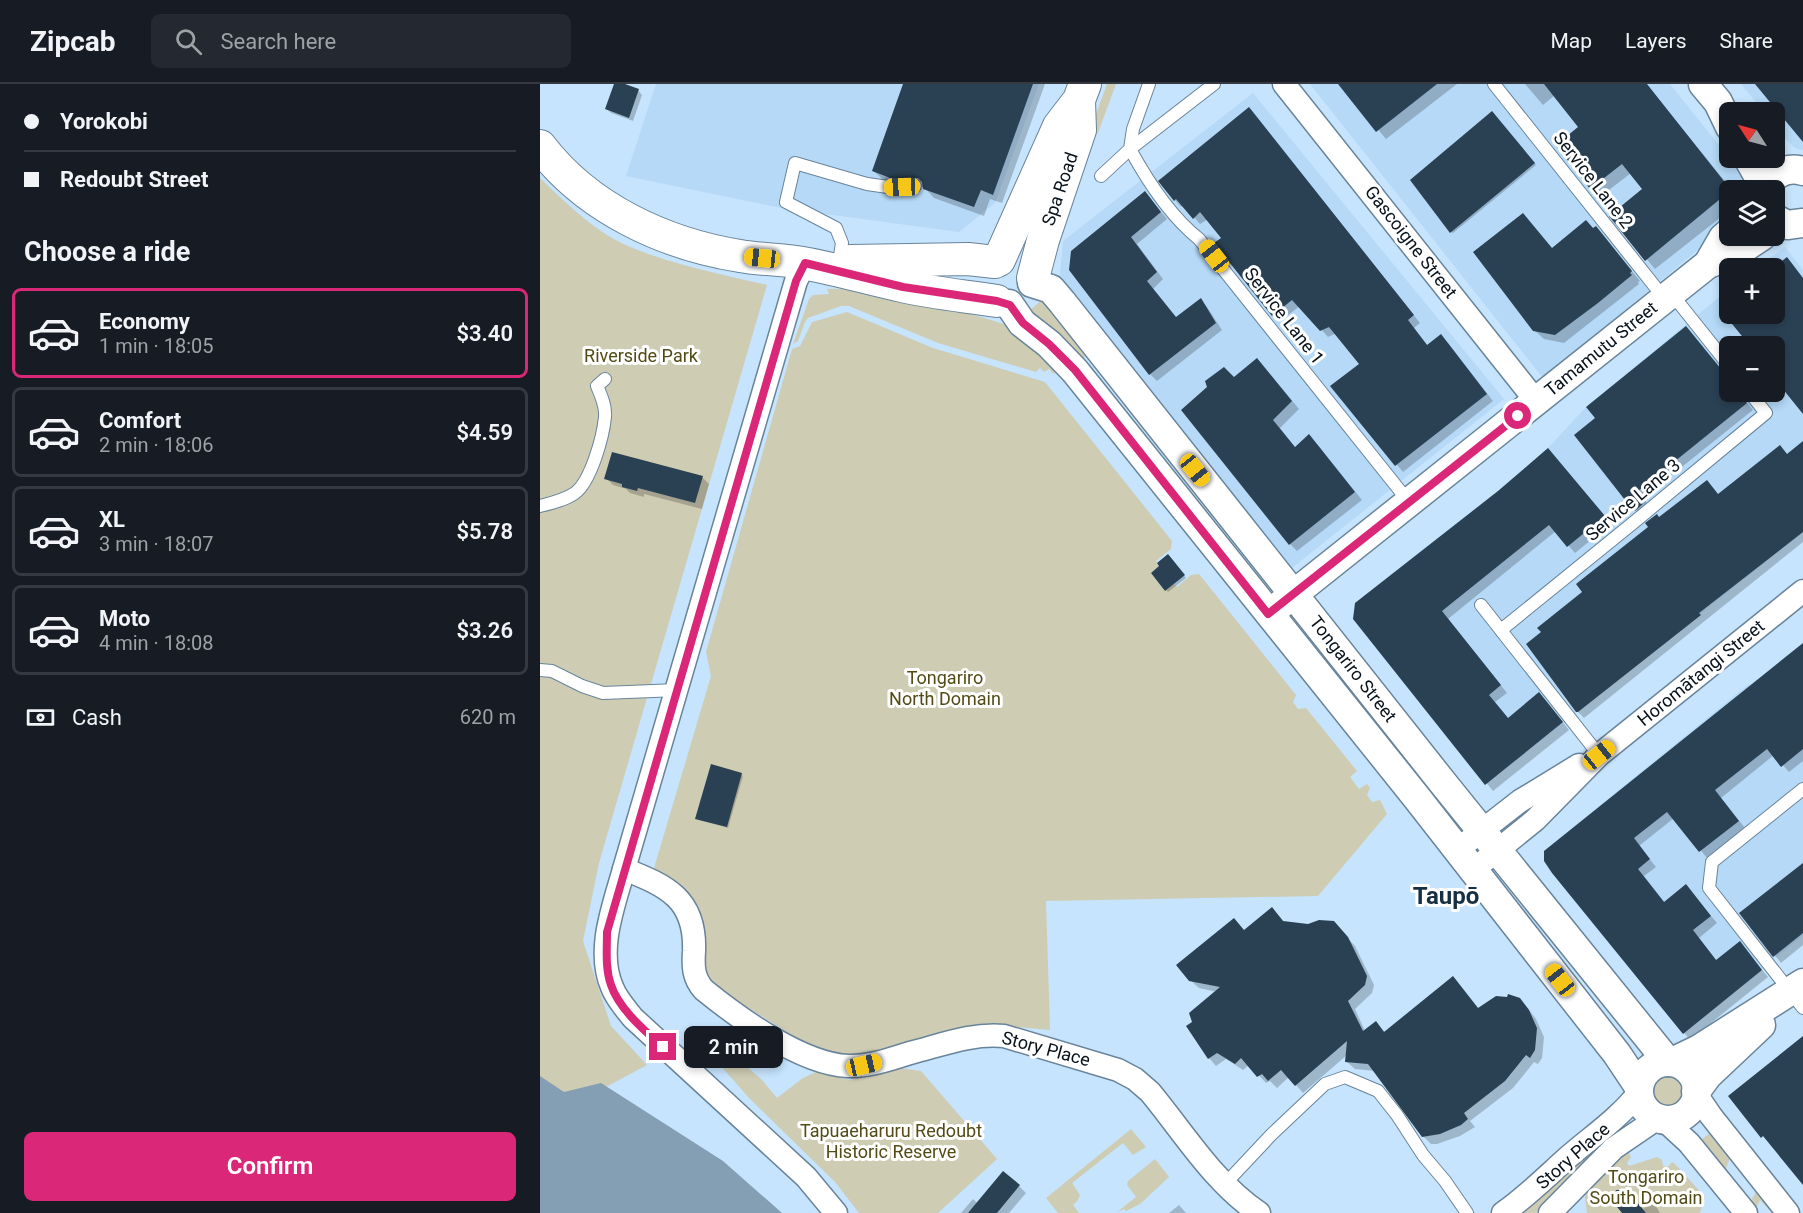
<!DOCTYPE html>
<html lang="en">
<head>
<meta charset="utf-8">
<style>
	body { margin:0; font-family:Roboto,sans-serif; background:#242831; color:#f1f3f6; height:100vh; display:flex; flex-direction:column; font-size:22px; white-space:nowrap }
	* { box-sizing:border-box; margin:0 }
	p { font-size:20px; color:#9ea1a6 }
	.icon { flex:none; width:33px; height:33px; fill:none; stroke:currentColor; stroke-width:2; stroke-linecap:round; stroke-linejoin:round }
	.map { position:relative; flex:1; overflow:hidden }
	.panel { display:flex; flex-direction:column; background:#171b24; width:540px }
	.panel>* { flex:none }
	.top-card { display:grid; align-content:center; height:132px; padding:0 24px; background:#171b24 }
	.needle { width:39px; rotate:306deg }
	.fabs { position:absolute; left:1179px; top:18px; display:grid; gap:12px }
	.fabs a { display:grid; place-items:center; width:66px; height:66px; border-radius:9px; background:#171b24; box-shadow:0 3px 9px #0003; font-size:30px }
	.end { position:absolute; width:27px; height:27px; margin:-14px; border:8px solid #db2777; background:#fff; box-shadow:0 0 0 3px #fff }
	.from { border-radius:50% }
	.bubble { position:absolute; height:42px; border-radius:9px; background:#171b24; box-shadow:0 3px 9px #0003; font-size:20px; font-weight:600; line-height:42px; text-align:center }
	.car { position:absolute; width:18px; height:36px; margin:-18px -9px; border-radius:8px; box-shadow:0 0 4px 2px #0007; background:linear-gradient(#f5c518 24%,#345 0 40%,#f5c518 0 76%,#345 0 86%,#f5c518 0) }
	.top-card b { display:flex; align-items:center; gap:21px; height:57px; font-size:22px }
	.top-card b+b { border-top:2px solid #363941 }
	.top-card i { width:15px; height:15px; background:#f1f3f6 }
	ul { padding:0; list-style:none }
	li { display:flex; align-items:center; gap:18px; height:90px; margin:0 12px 9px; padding:0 12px; border:3px solid #363941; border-radius:9px }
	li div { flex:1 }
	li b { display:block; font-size:22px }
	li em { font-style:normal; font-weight:600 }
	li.active { border-color:#db2777 }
	li>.icon { width:54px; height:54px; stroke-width:1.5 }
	h2 { padding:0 24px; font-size:27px; line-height:72px }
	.pay { display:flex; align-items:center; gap:15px; height:66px; padding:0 24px; font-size:22px }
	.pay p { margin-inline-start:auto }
	.action { display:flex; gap:12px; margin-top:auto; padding:12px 24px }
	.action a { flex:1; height:69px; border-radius:9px; background:#db2777; color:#fff; font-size:24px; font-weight:600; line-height:69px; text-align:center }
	header { display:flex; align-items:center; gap:36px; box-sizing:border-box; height:84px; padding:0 30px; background:#171b24; border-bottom:2px solid #363941 }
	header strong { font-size:28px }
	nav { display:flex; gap:33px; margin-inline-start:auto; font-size:21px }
	.search { width:420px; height:54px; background:#242831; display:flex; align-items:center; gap:15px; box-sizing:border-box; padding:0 21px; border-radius:9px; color:#9ea1a6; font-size:22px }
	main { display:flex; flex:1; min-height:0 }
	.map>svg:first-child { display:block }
	.built { fill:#b5d9f7; fill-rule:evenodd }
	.green { fill:#cfccb4 }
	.water { fill:#849eb4 }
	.shadow { fill:#0003 }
	.building { fill:#2a4154 }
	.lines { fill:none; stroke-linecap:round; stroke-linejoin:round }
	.service-casing { stroke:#69849a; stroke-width:14 }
	.minor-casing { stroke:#69849a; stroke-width:25 }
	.tertiary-casing { stroke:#69849a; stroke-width:31 }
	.secondary-casing { stroke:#69849a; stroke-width:34 }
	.service { stroke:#fff; stroke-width:12 }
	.minor { stroke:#fff; stroke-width:22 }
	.tertiary { stroke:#fff; stroke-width:28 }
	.secondary { stroke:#fff; stroke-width:32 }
	.route { stroke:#db2777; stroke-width:8 }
	.labels { text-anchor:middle; stroke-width:6; stroke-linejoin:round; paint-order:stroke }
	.street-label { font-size:18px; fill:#08121b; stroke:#fff }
	.park-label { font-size:18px; fill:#534b15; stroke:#fff }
	.district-label { font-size:24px; font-weight:bold; fill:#162f42; stroke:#fff }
</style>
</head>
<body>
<header>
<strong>Zipcab</strong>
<div class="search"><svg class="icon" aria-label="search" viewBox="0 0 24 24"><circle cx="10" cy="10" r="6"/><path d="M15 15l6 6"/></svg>Search here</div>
<nav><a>Map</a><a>Layers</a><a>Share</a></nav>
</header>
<main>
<section class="panel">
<div class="top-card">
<b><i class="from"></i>Yorokobi</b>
<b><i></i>Redoubt Street</b>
</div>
<h2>Choose a ride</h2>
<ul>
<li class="active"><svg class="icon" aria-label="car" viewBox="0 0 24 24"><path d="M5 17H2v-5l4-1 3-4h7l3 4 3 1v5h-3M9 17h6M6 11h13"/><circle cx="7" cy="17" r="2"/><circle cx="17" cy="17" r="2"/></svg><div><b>Economy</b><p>1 min · 18:05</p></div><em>$3.40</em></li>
<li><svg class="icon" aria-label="car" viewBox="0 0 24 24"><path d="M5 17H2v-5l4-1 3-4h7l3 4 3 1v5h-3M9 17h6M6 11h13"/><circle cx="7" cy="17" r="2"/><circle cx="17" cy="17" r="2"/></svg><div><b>Comfort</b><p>2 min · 18:06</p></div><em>$4.59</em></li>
<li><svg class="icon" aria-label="car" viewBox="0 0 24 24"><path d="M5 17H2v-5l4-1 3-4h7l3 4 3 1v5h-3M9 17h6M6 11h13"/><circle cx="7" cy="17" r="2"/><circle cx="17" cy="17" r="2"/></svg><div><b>XL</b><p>3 min · 18:07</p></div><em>$5.78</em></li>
<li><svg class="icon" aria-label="car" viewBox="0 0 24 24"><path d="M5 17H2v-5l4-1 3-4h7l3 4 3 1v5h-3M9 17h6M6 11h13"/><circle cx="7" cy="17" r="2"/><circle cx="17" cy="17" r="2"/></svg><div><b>Moto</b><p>4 min · 18:08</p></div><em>$3.26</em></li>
</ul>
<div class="pay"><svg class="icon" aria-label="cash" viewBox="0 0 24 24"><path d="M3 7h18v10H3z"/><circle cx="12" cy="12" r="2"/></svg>Cash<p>620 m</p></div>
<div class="action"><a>Confirm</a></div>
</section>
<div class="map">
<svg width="1263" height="1129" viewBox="0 0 1263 1129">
	<rect width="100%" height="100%" fill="#c6e4fd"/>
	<g class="built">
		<polygon points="116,0 499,0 455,119 419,148 241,124 86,92"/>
		<polygon points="770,0 1130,0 1215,106 1190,106 1189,140 1003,294"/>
		<polygon points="1201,0 1263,0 1263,66 1255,64 1243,53 1235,42 1234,28 1224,28"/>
		<polygon points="713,9 964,315 752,484 519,200 523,157"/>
		<path d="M1245,163L1263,186V448L945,701L813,535L815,519L958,407L1008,364L1046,323L1189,205L1190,230H1234V184H1216ZM1190,262H1234V308H1190Z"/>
		<polygon points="1209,600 1263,666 1263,851 1143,950 1012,789 1004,777 1004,767"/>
	</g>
	<g class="green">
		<polygon points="567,0 576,0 558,49 554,53 548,52"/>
		<path d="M0,94C25,118 55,148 88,162C132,181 181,190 227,201L59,779L43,857L71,942L107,981L40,1017L0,995Z"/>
		<path d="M287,205C315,201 456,232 479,247C493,257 506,274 518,286L513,290L509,285L504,288L500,284L496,288L398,259L309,222H301L268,234L265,238L258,257L253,260L269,215L273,211L289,210Z"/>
		<polygon points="509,210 552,267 536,280 489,227"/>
		<polygon points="307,228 393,264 505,298 632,457 631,465 616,477 619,482 611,489 625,507 634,500 637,503 651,491 659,490 756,611 753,618 758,625 766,624 817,687 810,693 819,705 827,700 830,704 827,711 832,718 840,716 847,730 778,812 506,817 510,946 443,940 314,973 280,968 166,898 159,822 114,784 171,592 166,568 252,265 260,262 272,238"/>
		<polygon points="149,946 182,961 222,996 237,1014 263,994 278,987 309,996 360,984 381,987 457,1075 398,1129 319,1129 295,1098 209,1014 173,973 154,959 147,951"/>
		<circle cx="1128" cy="1007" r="14"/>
		<polygon points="1072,1044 1078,1051 1004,1124 995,1129 981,1129 1008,1107 1046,1066"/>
		<polygon points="591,1045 606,1063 593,1071 583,1059 532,1099 540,1111 538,1116 533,1121 539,1129 518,1129 506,1114"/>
		<polygon points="1174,1046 1190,1073 1186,1085 1211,1117 1218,1104 1240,1129 1232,1129 1220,1116 1215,1128 1157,1059"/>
		<polygon points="1086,1064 1091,1073 1087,1079 1089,1082 1117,1073 1122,1076 1123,1082 1128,1083 1132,1078 1135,1080 1165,1113 1160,1129 1047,1129 1045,1113 1048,1102 1082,1073"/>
		<polygon points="615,1075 629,1093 600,1120 586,1127 584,1125 577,1128 596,1113 587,1101 588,1097"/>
	</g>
	<polygon class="water" points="0,992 24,1008 61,999 183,1077 242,1129 0,1129"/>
	<g class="shadow">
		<polygon points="76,0 98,6 102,11 93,37 71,29 67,25"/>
		<polygon points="381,0 505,0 462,119 450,115 444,132 394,114 384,103 364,103 343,96 334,87"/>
		<polygon points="800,0 917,0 846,55"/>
		<polygon points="985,0 1106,0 1192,106 1190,106 1190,126 1115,185 1071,132 1104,106 1091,89 1060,113 1051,104 1040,44 1015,11 1003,21"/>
		<polygon points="952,29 996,81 913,149 911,148"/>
		<polygon points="716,32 880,239 874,244 888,262 908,259 953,317 863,388 792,303 821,280 797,249 788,253 760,222 740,237 733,231 683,154 668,135 660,140 643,121 641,123 635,116"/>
		<polygon points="605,109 627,135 597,160 623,195 613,205 636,235 661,216 667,223 682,246 617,297 610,290 532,167"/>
		<polygon points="1056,144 1100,197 1098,198 1099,200 1024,259 1004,255 994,246 1013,165"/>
		<polygon points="1263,194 1263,328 1234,262 1212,262 1183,225 1190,220 1190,230 1234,230"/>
		<polygon points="725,284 759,325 740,344 755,364 777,360 822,416 757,467 750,460 694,295"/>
		<polygon points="1190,308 1198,308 1213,326 1103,414 1112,425 1103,432 1086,415 1036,351 1057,334"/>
		<polygon points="1263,359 1263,458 1044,634 1037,627 1044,508 1120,435 1178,411 1248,371"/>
		<polygon points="1014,373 1071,440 1035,469 1016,447 908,535 967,609 955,618 969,635 1006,617 1029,646 953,707 814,535"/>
		<polygon points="162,393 169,400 162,425 104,410 104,413 90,409 86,405 73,401 66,394"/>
		<polygon points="628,472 646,494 628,508 613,489"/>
		<polygon points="1263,561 1263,677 1249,688 1234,671 1181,714 1205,744 1167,774 1134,734 1099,762 1116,783 1104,792 1125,819 1146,802 1177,839 1159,854 1177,877 1200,859 1228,893 1150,956 1013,788"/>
		<polygon points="201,690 203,692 188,744 159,736 157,734"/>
		<polygon points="1263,781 1263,861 1241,879 1201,829"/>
		<polygon points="740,833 745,839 801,847 815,862 834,901 832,909 815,925 825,947 836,939 846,949 920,902 939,925 987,923 996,935 1004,953 1002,974 998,980 994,978 973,1004 930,1037 935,1043 920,1052 897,1060 891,1060 883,1052 835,987 815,985 807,978 807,971 763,1009 749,993 737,1004 730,997 726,999 709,981 703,986 686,975 676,982 669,974 653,938 677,908 659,904 650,896 705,848"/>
		<polygon points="479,1102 486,1109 469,1129 421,1129 433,1115 438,1120"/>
		<polygon points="1086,1107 1103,1125 1113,1117 1120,1129 1083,1129"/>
		<polygon points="639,1121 646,1129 629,1129"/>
	</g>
	<g class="building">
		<polygon points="74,0 85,0 99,5 89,34 65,25"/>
		<polygon points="363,0 493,0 453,111 441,106 434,123 383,105 382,98 378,94 353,95 332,87"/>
		<polygon points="798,0 897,0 836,48"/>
		<polygon points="1004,0 1107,0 1191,106 1105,177 1069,132 1102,105 1082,80 1050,105 1016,61 1038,43"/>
		<polygon points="1215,0 1263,0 1263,58"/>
		<polygon points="709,23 874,231 868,236 887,261 901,250 947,310 855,382 790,302 819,280 789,243 780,247 752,216 732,232 674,159 681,154 660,128 653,135 636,115 634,117 618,97"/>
		<polygon points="952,27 995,79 910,149 870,96"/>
		<polygon points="605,107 621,128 591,153 617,188 607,197 636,233 661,214 676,239 609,291 529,186 531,167"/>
		<polygon points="983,129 1012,164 1046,136 1053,144 1056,142 1092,187 1090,189 1092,191 1058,219 1015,251 993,247 933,168"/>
		<polygon points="1247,173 1263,194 1263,330 1234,294 1234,262 1210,262 1184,230 1234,230 1234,183"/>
		<polygon points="1146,242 1190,296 1190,308 1198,308 1207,319 1098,407 1106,417 1095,427 1086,415 1085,416 1034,351 1055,334 1046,323"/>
		<polygon points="717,274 752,317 733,336 755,363 769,350 815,408 749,461 641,326 667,303 665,297 684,283 694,293"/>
		<polygon points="1263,357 1263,448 1159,529 1161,531 1038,628 1036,628 986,560 1001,548 997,544 1042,508 1036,500 1108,443 1105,439 1117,430 1119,433 1167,396 1178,410 1240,361 1247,370"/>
		<polygon points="1008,364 1065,432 1027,463 1009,441 902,527 961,601 949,611 968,634 999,608 1023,638 945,701 813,535 815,519 958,407"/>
		<polygon points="72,368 163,392 155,419 98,404 97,407 82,403 82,400 64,395"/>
		<polygon points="628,470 645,491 625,507 611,489 619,482 617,479"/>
		<polygon points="1263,559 1263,665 1241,683 1227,665 1175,706 1199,737 1159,768 1127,728 1094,754 1110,775 1098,785 1124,818 1146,800 1171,832 1153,846 1176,876 1200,857 1222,886 1143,950 1012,789 1004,777 1004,767"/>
		<polygon points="171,680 202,689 187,743 155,735"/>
		<polygon points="1263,779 1263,849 1233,873 1199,829"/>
		<polygon points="732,823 743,837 768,840 779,836 794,837 808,853 827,892 825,901 808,917 823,947 836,937 844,948 913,892 938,924 956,912 967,913 968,910 980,914 989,926 997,944 995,966 990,974 986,971 965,997 924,1029 928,1035 921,1041 900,1050 882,1053 828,980 805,978 807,957 755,1002 741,986 728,997 722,990 717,993 701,974 695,980 677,969 668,975 646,942 652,938 649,929 680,903 649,897 636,881 694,834 704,846"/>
		<polygon points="1263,952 1263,1101 1223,1052 1221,1054 1188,1012"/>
		<polygon points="463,1087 480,1101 457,1129 428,1129"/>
		<polygon points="1076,1106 1087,1106 1106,1129 1082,1129 1073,1118"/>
	</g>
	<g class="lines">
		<g class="service-casing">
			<g id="service">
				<path d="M674,0L590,65C608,98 630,132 659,155L869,418"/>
				<polyline points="954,0 1124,214"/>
				<polyline points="561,92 590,65 593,45 609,0"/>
				<polyline points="299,178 302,159 296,144 246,118 255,79 327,100 348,103 375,102"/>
				<polyline points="1131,209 1190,283"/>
				<path d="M0,422C12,419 25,416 35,409C51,397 63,353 65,333C66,322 61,311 57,302L65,295"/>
				<polyline points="941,521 1059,671"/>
				<polyline points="961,546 1093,439 1226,329 1209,308"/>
				<polyline points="0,586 12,587 42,602 63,609 138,606"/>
				<polyline points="1263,705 1172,778 1169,804 1263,924"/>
				<polyline points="685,1100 731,1051 785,1000 805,993 838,1007 857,1031 883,1071 905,1097 927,1129"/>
			</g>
		</g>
		<g class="minor-casing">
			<g id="minor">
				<polyline points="744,0 996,317"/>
				<path d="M265,179L256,197L84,785C74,821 56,866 72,903C76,914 85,924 93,934L266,1093L296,1129"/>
				<polyline points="917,766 980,717 1039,681"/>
				<path d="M84,785C127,802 156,815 154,867C153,882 153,894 164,906C200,935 262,980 308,982C329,983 350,975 370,969C402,961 431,949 464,952L578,986L595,995L610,1008C644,1049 674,1099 719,1129"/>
				<polyline points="933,786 995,736 1059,671 1263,507"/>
				<polyline points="1156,1010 1171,1032 1248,1129"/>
				<polyline points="1123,1035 1149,1059 1206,1129"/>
				<path d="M963,1129C986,1113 1005,1094 1026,1075C1051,1053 1077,1036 1098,1010"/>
				<polyline points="1010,1129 1074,1064 1118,1034"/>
			</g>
		</g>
		<g class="tertiary-casing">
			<g id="tertiary">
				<polyline points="1163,0 1178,18 1190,43"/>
				<polyline points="1208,74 1226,106"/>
				<path d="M1226,106C1232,90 1246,82 1263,87"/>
				<polyline points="1234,134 1247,141 1263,139"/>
				<polyline points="1168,180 1183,154 1190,148"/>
				<polyline points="492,199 511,205 522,218 903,699 1128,978"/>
				<polyline points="469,220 482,239 509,260 535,287 877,714 1077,970 1099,1003"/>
				<polyline points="740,521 1168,180 1195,170 1222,152"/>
				<polyline points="1132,978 1159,965 1263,899"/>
				<circle cx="1128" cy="1007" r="29"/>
				<polyline points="1156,1007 1168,991 1221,941"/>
			</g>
		</g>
		<g class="secondary-casing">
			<g id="secondary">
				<path d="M0,62C47,124 124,160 200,172C222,176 246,175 268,180C299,186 330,195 362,202C392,209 425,212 457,217"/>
				<polyline points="459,176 519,42 539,16 545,0"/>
				<polyline points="311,177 428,175 455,178"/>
				<polyline points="493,194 503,156 540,46 539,17"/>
			</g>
		</g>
		<use href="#service" class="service"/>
		<use href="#minor" class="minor"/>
		<use href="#tertiary" class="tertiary"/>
		<use href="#secondary" class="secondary"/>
	</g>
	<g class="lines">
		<path class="route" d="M123,963C104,946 79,925 71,901C65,884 67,866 67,848L256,197L265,179L363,203L457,217L470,221L483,239L509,260L535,286L728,530L978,332"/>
	</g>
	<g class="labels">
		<g class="street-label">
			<text transform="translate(1053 96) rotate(52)" y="6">Service Lane 2</text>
			<text transform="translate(520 105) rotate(-71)" y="6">Spa Road</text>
			<text transform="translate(871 158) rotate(52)" y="6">Gascoigne Street</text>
			<text transform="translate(744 232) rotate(52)" y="6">Service Lane 1</text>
			<text transform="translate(1061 265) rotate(-39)" y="6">Tamamutu Street</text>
			<text transform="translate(1093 416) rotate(-40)" y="6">Service Lane 3</text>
			<text transform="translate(813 585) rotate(52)" y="6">Tongariro Street</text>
			<text transform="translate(1161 589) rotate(-39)" y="6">Horomātangi Street</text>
			<text transform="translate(506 965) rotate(15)" y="6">Story Place</text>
			<text transform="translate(1033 1072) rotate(-41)" y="6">Story Place</text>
		</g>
		<g class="park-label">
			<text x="101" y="278">Riverside Park</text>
			<text x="405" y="600">Tongariro<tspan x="405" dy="21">North Domain</tspan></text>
			<text x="351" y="1053">Tapuaeharuru Redoubt<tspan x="351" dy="21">Historic Reserve</tspan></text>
			<text x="1106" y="1099">Tongariro<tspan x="1106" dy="21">South Domain</tspan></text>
		</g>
		<g class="district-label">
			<text x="906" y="820">Taupō</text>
		</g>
	</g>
</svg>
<div class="fabs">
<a><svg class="needle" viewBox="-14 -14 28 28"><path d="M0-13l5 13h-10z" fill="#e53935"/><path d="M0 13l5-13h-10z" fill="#9ea1a6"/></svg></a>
<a><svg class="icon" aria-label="layers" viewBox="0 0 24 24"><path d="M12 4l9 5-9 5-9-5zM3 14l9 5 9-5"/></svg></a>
<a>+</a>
<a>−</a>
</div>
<i class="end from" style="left:978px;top:332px"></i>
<i class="end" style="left:123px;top:963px"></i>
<div class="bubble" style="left:144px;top:942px;width:99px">2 min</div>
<i class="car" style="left:362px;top:103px;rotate:268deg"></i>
<i class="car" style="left:674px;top:172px;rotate:322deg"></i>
<i class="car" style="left:222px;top:174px;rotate:276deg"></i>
<i class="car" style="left:655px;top:386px;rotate:141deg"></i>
<i class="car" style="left:1059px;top:671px;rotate:51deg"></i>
<i class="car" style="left:1020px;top:896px;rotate:322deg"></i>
<i class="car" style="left:324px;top:981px;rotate:77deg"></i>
</div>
</main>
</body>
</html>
